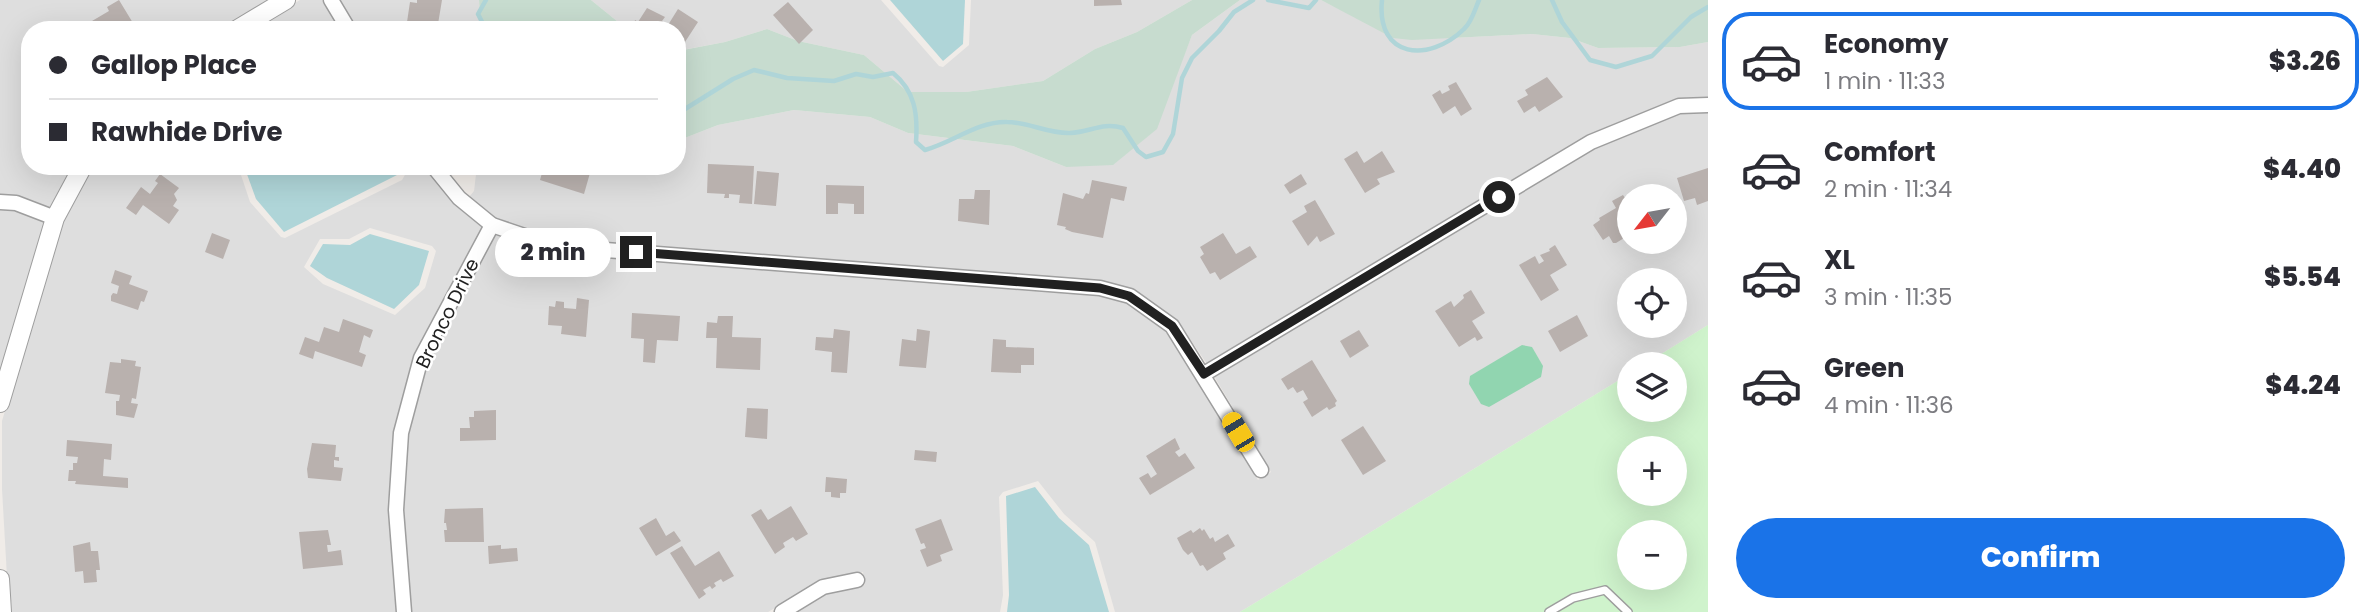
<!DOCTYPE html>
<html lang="en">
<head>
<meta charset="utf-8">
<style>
	body { margin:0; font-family:Poppins,sans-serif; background:#f7f7f7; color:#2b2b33; height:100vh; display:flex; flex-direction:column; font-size:26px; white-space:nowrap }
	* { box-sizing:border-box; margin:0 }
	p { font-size:23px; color:#7c7c81 }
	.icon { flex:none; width:38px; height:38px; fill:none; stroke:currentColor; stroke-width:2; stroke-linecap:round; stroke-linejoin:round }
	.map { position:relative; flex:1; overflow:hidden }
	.side { display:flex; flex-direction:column; background:#fff; width:665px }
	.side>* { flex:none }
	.banner { position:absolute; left:21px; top:21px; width:665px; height:154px; border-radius:28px; box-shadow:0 7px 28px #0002; display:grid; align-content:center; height:154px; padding:0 28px; background:#fff }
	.needle { width:46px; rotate:239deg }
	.fabs { position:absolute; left:1617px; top:184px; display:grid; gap:14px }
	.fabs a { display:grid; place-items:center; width:70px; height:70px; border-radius:50%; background:#fff; box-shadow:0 7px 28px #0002; font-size:35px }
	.end { position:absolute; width:32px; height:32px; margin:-16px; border:9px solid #212121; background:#fff; box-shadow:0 0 0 4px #fff }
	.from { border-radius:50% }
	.bubble { position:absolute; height:49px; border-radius:24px; background:#fff; box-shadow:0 7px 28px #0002; font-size:23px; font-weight:800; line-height:49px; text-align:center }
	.car { position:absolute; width:21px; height:42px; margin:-21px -10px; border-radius:9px; box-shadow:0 0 5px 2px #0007; background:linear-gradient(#f5c518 24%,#345 0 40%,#f5c518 0 76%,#345 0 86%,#f5c518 0) }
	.banner b { display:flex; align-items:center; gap:24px; height:66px; font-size:26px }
	.banner b+b { border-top:2px solid #e1e1e2 }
	.banner i { width:18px; height:18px; background:#2b2b33 }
	ul { padding:12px 0 0; list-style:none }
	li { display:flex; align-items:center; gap:21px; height:98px; margin:0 14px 10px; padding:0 14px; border:4px solid transparent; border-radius:28px }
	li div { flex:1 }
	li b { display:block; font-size:26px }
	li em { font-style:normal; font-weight:800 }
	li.selected { border-color:#1a73e8 }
	li>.icon { width:63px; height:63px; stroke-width:1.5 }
	.button { display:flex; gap:14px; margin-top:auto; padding:14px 28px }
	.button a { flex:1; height:80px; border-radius:42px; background:#1a73e8; color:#fff; font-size:28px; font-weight:800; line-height:80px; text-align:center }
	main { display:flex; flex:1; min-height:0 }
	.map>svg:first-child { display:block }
	.residential { fill:#dedede; fill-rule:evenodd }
	.wetland { fill:#c7dccf }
	.park { fill:#cff3cc; fill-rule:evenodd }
	.pitch { fill:#91d5b0 }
	.water { fill:#afd5d8 }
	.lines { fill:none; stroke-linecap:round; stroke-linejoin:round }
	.stream { stroke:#afd5d8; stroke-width:4.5 }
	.building { fill:#b9b1ae }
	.service-casing { stroke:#9e9e9e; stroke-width:10 }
	.minor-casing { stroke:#9e9e9e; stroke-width:17 }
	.tertiary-casing { stroke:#9e9e9e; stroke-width:20 }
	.service { stroke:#fff; stroke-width:7 }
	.minor { stroke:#fff; stroke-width:14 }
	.tertiary { stroke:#fff; stroke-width:18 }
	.route { stroke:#212121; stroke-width:9 }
	.labels { text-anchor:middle; stroke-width:5; stroke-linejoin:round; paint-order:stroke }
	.street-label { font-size:19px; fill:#212121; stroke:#fff }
</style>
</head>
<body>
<main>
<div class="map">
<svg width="1708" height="612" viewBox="0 0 1708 612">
	<rect width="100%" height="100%" fill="#f0ece8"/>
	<g class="residential">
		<polygon points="0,0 273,0 223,30 30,30 30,166 75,166 52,209 17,196 0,194"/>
		<polygon points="300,0 322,0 340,30 250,30"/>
		<polygon points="340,0 479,0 481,30 358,30"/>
		<polygon points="591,0 881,0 939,66 943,67 969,45 971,0 1192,0 1137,32 1095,49 1043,81 966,92 908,92 864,55 798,41 767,29 725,42 682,50 677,49 677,30 628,30"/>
		<polygon points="1240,0 1321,0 1333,6 1451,38 1532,34 1570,38 1598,48 1680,47 1708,42 1708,98 1679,99 1588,136 1207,364 1177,320 1134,290 1103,281 556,239 496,219 469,197 474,191 477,166 677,166 677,141 718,125 794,110 870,117 908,133 1013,146 1066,167 1180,65 1192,35"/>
		<path d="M1708,112V325L1645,364H1629V374L1240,612H1115L1095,542L1064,514L1038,481L1003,492L999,497L1003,595L1000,612H795L826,594L865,585L863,572L820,582L768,612H411L403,509L409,434L428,360L495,234L553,253L1098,295L1126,303L1167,331L1258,480L1271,472L1214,376L1594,148L1680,113ZM1629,196H1675V242H1629ZM1629,280H1675V326H1629Z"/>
		<path d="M91,166H238L250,202L281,237L285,238L402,180L406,173L403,166H423L453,203L482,227L414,356L394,433L388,511L396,612H9L2,489V421L62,220ZM370,228L432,246L436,251L425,288L395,315L323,284L304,267L320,239H349Z"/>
		<polygon points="0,209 13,210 46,223 0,377"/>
	</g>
	<g class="wetland">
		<polygon points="479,0 591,0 628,30 481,30"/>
		<polygon points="1192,0 1240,0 1192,35 1157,129 1113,165 1066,167 1013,146 908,133 870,117 794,110 718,125 677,141 677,49 683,50 725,42 767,29 798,41 864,55 908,92 966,92 1043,81 1095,49 1137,32"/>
		<polygon points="1321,0 1708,0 1708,42 1680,47 1598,48 1570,38 1532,34 1412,40 1393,38"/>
	</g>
	<path class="park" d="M1708,325V612H1240L1629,374V410H1675V364H1645ZM1629,448H1675V494H1629ZM1629,532H1675V578H1629Z"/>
	<polygon class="pitch" points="1522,345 1532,347 1543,366 1541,377 1489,407 1481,404 1469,384 1470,376"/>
	<g class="water">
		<polygon points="890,0 965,0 963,44 943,61"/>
		<polygon points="244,166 395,166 399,174 284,232 256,199"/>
		<polygon points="370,234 429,251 419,285 394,309 327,278 310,266 323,244 350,245"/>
		<polygon points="1035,487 1059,518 1089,545 1109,612 1007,612 1009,595 1006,496"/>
	</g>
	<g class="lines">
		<g class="stream">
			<polyline points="486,0 478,14 486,30"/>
			<polyline points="1268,0 1309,8 1316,0"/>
			<path d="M1382,0C1376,59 1429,63 1464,29C1472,22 1475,9 1479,0"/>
			<polyline points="1552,0 1562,22 1590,60 1616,67 1652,56 1691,17 1708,7"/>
			<path d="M677,109H685L733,79L754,70L787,78L834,81L856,74L873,77L893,73C915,91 918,114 916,142L925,150C952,143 978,121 1007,122C1028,122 1049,134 1070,133C1091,132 1102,122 1123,128L1138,151L1146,157L1163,152L1173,134L1182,78L1192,58L1219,31L1234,12L1253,0"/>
		</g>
	</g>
	<g class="building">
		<polygon points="119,0 136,28 97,30 92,21 109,11 107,7"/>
		<polygon points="417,0 442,0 437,30 412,30 413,23 407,22 410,2 417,3"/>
		<polygon points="1094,0 1121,0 1122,5 1094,6"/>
		<polygon points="788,2 813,30 799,44 773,15"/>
		<polygon points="647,8 665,17 662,21 668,25 678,9 698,22 685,42 677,37 677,30 633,30 635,20 638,22"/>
		<polygon points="1547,77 1563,97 1539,112 1535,106 1524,113 1517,101 1528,95 1525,90"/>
		<polygon points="1456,82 1472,109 1461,116 1455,106 1443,114 1432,95 1440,90 1442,94 1450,90 1448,86"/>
		<polygon points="1357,151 1364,163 1382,151 1395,172 1377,179 1380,184 1365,193 1344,159"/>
		<polygon points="708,164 754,166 752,204 739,203 740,195 729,194 729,198 724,198 725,194 707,193"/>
		<polygon points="544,166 565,166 574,169 575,166 592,166 584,194 540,180"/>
		<polygon points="1708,168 1708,201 1697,205 1695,198 1684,201 1677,178"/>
		<polygon points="757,171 779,173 776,206 754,204"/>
		<polygon points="160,174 179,188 174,194 177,200 173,206 179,210 169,224 143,205 136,215 126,208 141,187 150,194 158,183 155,181"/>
		<polygon points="1301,174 1307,184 1290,194 1284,185"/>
		<polygon points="1092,180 1127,187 1124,201 1111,198 1103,238 1072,232 1065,229 1066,227 1057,225 1063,193 1083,199 1086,193 1089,194"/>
		<polygon points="826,185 864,186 864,214 854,214 854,204 838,203 838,214 826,214"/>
		<polygon points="975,190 990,190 989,225 958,221 959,199 974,199"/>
		<polygon points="1623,195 1629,204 1629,235 1616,243 1613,243 1609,236 1603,240 1593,225 1600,220 1599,218 1616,208 1612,201"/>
		<polygon points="1315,200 1335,234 1320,242 1317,236 1308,246 1292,221 1307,212 1304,206"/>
		<polygon points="212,233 230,240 223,259 205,252"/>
		<polygon points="1223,233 1236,254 1250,246 1257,257 1220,280 1215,272 1210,274 1200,257 1204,254 1200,247"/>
		<polygon points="1555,245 1567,265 1550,275 1559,290 1541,301 1519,265 1535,256 1539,264 1544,261 1540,255 1550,251 1549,249"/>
		<polygon points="115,270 132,276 129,284 148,291 144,302 141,301 138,310 111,301 111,296 113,293 117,294 119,286 111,283"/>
		<polygon points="1471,290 1485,313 1472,321 1483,338 1477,341 1475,337 1459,347 1435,311 1451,301 1454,307 1464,298 1463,295"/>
		<polygon points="577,298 589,300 586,337 561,334 562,326 548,325 549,306 555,307 556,301 564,302 564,308 576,309"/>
		<polygon points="632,313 680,316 678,341 657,340 655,363 643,362 644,339 631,338"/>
		<polygon points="1577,315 1588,336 1560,352 1548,331"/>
		<polygon points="718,316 733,316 732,337 761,338 760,370 716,368 717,338 706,338 707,322 717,323"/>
		<polygon points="343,319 373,330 370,338 364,335 359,352 366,355 362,367 315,351 313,359 299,354 305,337 319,342 324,327 339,332"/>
		<polygon points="834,329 850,331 847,373 831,372 832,352 815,350 816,337 833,338"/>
		<polygon points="917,329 930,331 926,368 899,366 902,339 916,341"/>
		<polygon points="1359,330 1369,346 1350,358 1340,341"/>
		<polygon points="993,339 1006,340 1006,347 1034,348 1034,365 1021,365 1021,373 991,372"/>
		<polygon points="121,359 136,361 135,366 141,367 136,399 132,398 131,403 138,404 134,418 116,415 116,401 119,401 120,395 105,393 110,362 121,363"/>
		<polygon points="1312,360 1337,401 1335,403 1336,406 1329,410 1327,407 1312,417 1303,402 1308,399 1303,390 1297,393 1293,387 1288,390 1281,379"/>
		<polygon points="747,408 768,409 767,439 745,437"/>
		<polygon points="496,410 496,440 460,441 460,428 470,428 469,417 474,417 474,411"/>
		<polygon points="1363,426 1386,461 1363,475 1341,440"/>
		<polygon points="1175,438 1180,449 1175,452 1179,457 1185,453 1195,468 1150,495 1139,478 1148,473 1151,478 1157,474 1146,456"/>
		<polygon points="67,440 112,444 111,460 104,459 103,476 128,478 128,488 75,484 76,481 68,481 69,470 73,470 73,463 77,463 78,457 66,456"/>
		<polygon points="312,443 336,445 335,457 339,457 339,461 334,460 334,467 343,468 341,481 308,478 307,469"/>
		<polygon points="915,450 937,452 936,462 914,460"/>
		<polygon points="826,477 847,479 846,493 840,493 840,498 831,497 831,492 825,492"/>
		<polygon points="791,506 808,534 796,541 793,537 783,543 785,547 775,554 751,515 761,509 768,520"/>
		<polygon points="483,508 484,542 445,542 444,530 447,530 446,523 444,523 445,509"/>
		<polygon points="656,518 666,536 674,531 681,541 656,556 639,528"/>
		<polygon points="941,519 953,550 940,555 942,561 927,567 920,550 926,548 924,543 921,544 915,529"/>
		<polygon points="1200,528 1202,531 1204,529 1210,539 1213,537 1215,542 1228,534 1235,546 1223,553 1226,559 1207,571 1203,565 1200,566 1192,552 1188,555 1183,550 1177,538 1191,530 1193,533"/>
		<polygon points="328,530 331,545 327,545 328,552 341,550 343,565 303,569 299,532"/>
		<polygon points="90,542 91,551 98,551 100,570 96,570 97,582 84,583 83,571 75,572 73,546"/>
		<polygon points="501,545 501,549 517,548 518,561 489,564 488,546"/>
		<polygon points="682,546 695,566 719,551 734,576 723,582 721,579 714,583 716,586 712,589 710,586 703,590 706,594 699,599 670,553"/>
	</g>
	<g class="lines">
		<g class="service-casing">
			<polyline id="service" points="1549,612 1573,598 1605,590 1628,612"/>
		</g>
		<g class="minor-casing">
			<g id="minor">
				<polyline points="331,0 349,30"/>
				<polyline points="433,166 459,198 492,225 554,246 1100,288 1130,296 1172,326 1261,470"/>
				<polyline points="0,202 16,203 55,218"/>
				<polyline points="1204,374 1591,142 1679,106 1708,105"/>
				<polyline points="404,612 396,510 401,433 421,358 492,225"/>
				<polyline points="782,612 823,587 857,580"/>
			</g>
		</g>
		<g class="tertiary-casing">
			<g id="tertiary">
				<polyline points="236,30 286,0"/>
				<polyline points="0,403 55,218 83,166"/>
				<polyline points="0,579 2,612"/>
			</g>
		</g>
		<use href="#service" class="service"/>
		<use href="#minor" class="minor"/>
		<use href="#tertiary" class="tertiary"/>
	</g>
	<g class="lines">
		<polyline class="route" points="636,252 1100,288 1129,296 1172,326 1204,374 1499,197"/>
	</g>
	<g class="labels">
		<g class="street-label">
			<text transform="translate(447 313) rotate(-64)" y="7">Bronco Drive</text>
		</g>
	</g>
</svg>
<div class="fabs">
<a><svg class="needle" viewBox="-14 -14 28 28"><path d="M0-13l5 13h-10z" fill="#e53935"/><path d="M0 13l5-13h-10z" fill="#7c7c81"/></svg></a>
<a><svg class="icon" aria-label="locate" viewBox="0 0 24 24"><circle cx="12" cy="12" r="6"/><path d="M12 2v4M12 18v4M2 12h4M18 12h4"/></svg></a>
<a><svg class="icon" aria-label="layers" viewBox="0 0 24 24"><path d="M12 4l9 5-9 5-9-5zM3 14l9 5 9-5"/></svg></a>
<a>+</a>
<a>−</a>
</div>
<i class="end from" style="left:1499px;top:197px"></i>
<i class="end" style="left:636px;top:252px"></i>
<div class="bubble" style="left:495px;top:228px;width:116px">2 min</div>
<i class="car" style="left:1238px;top:432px;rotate:329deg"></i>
<div class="banner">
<b><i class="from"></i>Gallop Place</b>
<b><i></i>Rawhide Drive</b>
</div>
</div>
<section class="side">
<ul>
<li class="selected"><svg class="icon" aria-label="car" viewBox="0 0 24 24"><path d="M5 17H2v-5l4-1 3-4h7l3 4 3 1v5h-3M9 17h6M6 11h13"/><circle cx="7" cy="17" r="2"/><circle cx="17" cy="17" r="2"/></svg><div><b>Economy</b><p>1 min · 11:33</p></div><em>$3.26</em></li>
<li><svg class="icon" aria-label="car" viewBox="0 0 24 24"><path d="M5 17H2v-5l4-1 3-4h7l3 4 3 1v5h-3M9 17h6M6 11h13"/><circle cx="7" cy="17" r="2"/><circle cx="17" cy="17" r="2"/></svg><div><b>Comfort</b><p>2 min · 11:34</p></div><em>$4.40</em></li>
<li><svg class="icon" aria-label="car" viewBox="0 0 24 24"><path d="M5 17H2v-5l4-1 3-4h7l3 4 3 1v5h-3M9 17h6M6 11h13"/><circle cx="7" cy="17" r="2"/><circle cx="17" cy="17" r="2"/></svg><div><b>XL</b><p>3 min · 11:35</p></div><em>$5.54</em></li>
<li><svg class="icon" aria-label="car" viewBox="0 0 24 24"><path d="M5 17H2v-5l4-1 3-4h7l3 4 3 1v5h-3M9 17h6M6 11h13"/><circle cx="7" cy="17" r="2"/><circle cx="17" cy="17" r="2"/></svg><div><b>Green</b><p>4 min · 11:36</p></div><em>$4.24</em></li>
</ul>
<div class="button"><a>Confirm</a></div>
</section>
</main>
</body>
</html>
